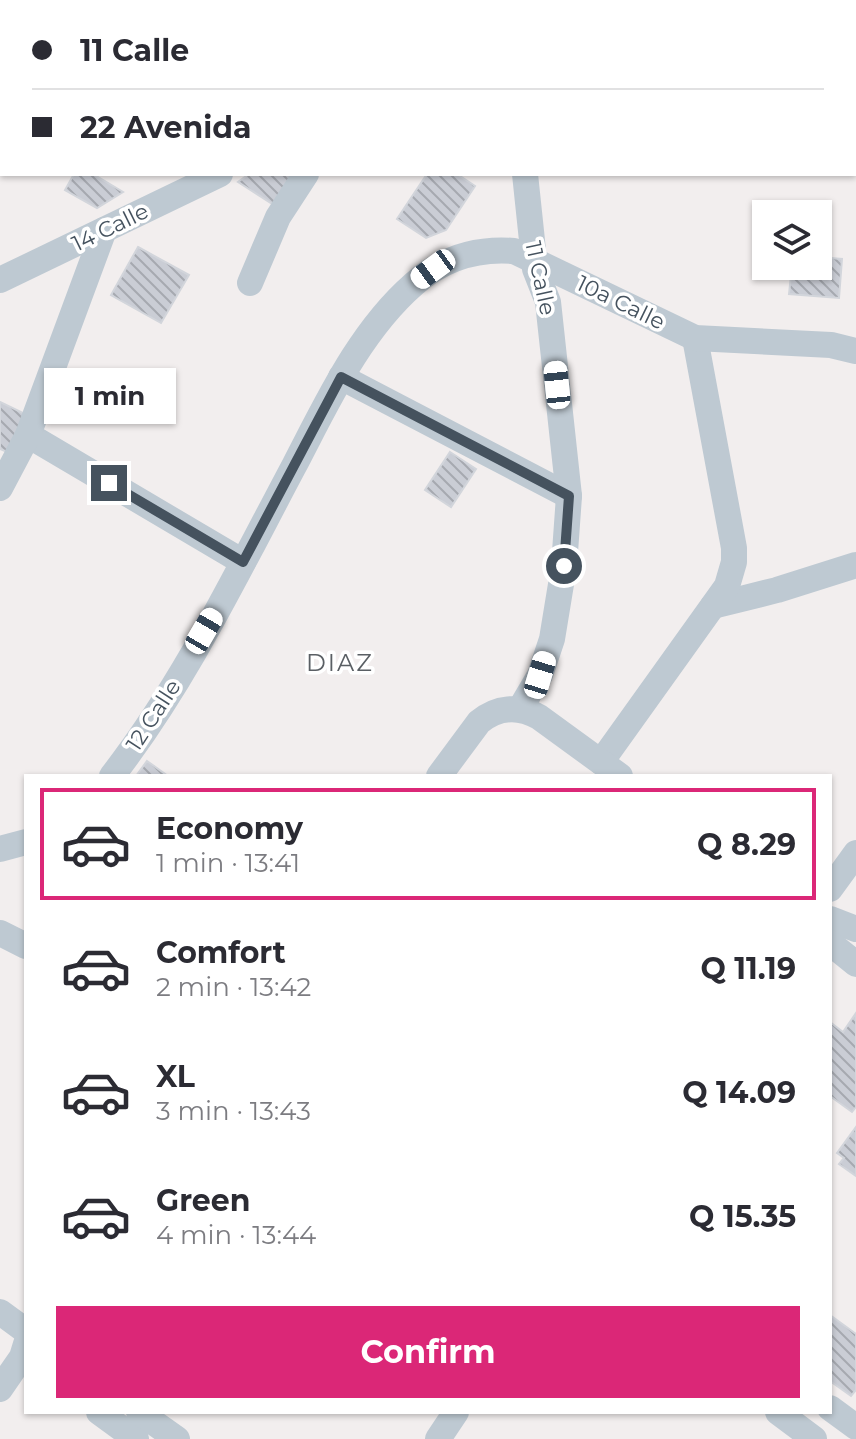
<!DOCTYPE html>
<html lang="en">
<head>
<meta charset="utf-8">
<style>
	body { margin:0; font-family:Montserrat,sans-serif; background:#f7f7f7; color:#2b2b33; height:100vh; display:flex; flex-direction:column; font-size:30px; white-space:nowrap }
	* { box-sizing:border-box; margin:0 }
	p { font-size:26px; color:#7c7c81 }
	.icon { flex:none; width:44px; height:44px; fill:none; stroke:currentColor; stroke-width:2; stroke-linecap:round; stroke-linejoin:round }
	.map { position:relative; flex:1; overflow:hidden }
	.panel { position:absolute; left:24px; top:774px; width:808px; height:640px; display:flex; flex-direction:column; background:#fff; border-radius:0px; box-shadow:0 2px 6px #0004 }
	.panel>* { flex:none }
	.top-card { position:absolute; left:0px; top:0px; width:856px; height:176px; box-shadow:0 2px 6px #0004; display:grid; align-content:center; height:176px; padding:0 32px; background:#fff }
	.controls { position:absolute; left:752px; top:200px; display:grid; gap:16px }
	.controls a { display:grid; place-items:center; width:80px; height:80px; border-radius:0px; background:#fff; box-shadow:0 2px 6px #0004; font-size:40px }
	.end { position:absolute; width:36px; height:36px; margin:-18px; border:10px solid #45525e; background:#fff; box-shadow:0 0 0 4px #fff }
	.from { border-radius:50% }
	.bubble { position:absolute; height:56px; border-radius:0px; background:#fff; box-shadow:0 2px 6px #0004; font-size:26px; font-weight:700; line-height:56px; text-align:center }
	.car { position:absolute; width:24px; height:48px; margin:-24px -12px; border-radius:10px; box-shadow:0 0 6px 2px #0007; background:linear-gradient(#fff 24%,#345 0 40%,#fff 0 76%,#345 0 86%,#fff 0) }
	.top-card b { display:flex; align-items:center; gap:28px; height:76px; font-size:30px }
	.top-card b+b { border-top:2px solid #e1e1e2 }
	.top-card i { width:20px; height:20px; background:#2b2b33 }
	ul { padding:14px 0 0; list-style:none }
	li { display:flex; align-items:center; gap:24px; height:112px; margin:0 16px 12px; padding:0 16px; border:4px solid transparent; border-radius:0px }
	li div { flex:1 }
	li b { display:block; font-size:30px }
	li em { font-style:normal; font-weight:700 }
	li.current { border-color:#db2777 }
	li>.icon { width:72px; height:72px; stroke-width:1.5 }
	.button { display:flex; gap:16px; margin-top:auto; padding:16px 32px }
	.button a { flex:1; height:92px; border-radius:0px; background:#db2777; color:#fff; font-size:32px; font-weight:700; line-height:92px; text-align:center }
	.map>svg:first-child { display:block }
	.building { fill:url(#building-back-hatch); stroke:#d2d5db; stroke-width:2 }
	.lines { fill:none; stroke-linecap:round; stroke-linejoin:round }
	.minor { stroke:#bec9d2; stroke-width:26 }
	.route { stroke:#45525e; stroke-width:10 }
	.labels { text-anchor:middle; stroke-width:7; stroke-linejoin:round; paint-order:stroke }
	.street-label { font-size:22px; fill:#45525e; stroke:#fff }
	.neighbourhood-label { font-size:24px; letter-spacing:2px; fill:#5a5f64; stroke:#fff }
</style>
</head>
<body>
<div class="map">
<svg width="856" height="1439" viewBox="0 0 856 1439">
	<defs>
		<pattern id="building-back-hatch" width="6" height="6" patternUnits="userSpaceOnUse" patternTransform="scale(2)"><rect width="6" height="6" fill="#cacdd5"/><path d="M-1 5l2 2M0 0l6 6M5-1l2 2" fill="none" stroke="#a6a9b0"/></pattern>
	</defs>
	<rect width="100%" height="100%" fill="#f2eeee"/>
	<g class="building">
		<polygon points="74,174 93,174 123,192 97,208 65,190"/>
		<polygon points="249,174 294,174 277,207 238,182"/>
		<polygon points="427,174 457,174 475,186 446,230 426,238 397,219"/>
		<polygon points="138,247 189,275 161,323 111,295"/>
		<polygon points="818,257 842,259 839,298 789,294 792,266 818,266"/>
		<polygon points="0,402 25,414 7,452 0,449"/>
		<polygon points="450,452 476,469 451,507 425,490"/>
		<polygon points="147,761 168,776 136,776"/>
		<polygon points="856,1013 856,1107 852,1112 830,1096 830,1022 843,1032"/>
		<polygon points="856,1127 856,1176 839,1164 844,1158 837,1153"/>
		<polygon points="830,1315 856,1334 856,1390 851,1396 830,1381"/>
	</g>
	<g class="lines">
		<g class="minor">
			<polyline points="775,0 776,2"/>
			<polyline points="574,2 578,0"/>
			<polyline points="854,153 856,157"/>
			<polyline points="0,280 220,174"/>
			<polyline points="250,283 278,217 306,174"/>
			<polyline points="341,377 569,496"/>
			<polyline points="28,435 243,562"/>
			<polyline points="0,488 28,435 104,230"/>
			<polyline points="713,606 777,590 856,565"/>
			<polyline points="520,709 540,675 552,639 564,566 569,496 548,302 535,269 525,174"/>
			<polyline points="601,762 727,586 734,562 734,548 695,338"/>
			<path d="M112,776C185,682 238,571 294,466C327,403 359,332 414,284C443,258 476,248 514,251L695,338L831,345L856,351"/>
			<path d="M439,776L479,722C497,707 518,705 539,717L620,776"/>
			<polyline points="0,849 26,842"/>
			<polyline points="830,889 856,853"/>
			<polyline points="830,919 856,929"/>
			<polyline points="0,933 26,946"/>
			<polyline points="830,943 856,964"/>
			<polyline points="0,1312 26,1331"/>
			<polyline points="0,1389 22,1357 26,1344"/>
			<polyline points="830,1408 856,1427"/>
			<polyline points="99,1412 136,1439"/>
			<polyline points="139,1412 177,1439"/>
			<polyline points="778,1412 814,1439"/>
			<polyline points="438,1439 456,1412"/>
		</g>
	</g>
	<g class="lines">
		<polyline class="route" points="109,483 243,562 341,377 569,496 564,566"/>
	</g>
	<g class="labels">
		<g class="street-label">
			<text transform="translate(110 227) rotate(-26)" y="8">14 Calle</text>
			<text transform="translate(541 278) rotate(78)" y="8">11 Calle</text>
			<text transform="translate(621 302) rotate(26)" y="8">10a Calle</text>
			<text transform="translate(153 715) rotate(-57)" y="8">12 Calle</text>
		</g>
		<g class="neighbourhood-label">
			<text x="340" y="671">DIAZ</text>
		</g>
	</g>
</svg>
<div class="controls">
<a><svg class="icon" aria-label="layers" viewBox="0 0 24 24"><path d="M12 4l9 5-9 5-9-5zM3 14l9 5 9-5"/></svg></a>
</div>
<i class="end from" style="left:564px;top:566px"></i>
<i class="end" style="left:109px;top:483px"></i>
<div class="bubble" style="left:44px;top:368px;width:132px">1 min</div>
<i class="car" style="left:433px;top:269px;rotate:234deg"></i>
<i class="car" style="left:557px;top:385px;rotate:354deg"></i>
<i class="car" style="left:204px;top:631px;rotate:30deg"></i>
<i class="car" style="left:540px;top:675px;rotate:17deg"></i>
<div class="top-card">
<b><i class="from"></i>11 Calle</b>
<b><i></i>22 Avenida</b>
</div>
<section class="panel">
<ul>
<li class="current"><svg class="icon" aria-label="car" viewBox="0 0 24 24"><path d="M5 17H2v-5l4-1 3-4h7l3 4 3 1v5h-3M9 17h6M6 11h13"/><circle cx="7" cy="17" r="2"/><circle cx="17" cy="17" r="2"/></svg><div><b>Economy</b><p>1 min · 13:41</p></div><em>Q 8.29</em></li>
<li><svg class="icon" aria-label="car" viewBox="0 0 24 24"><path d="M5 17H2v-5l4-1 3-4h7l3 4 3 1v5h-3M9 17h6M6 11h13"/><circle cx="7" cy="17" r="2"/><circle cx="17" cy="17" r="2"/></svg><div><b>Comfort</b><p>2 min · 13:42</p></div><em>Q 11.19</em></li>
<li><svg class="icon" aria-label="car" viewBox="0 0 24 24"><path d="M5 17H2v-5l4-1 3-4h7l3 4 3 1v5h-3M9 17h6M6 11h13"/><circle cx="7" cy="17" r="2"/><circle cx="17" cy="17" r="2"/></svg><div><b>XL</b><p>3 min · 13:43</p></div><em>Q 14.09</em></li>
<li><svg class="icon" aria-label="car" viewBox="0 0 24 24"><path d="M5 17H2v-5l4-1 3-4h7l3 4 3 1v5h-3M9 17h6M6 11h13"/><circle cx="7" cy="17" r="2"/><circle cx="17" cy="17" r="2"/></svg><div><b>Green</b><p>4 min · 13:44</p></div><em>Q 15.35</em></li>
</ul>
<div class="button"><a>Confirm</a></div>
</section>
</div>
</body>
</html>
